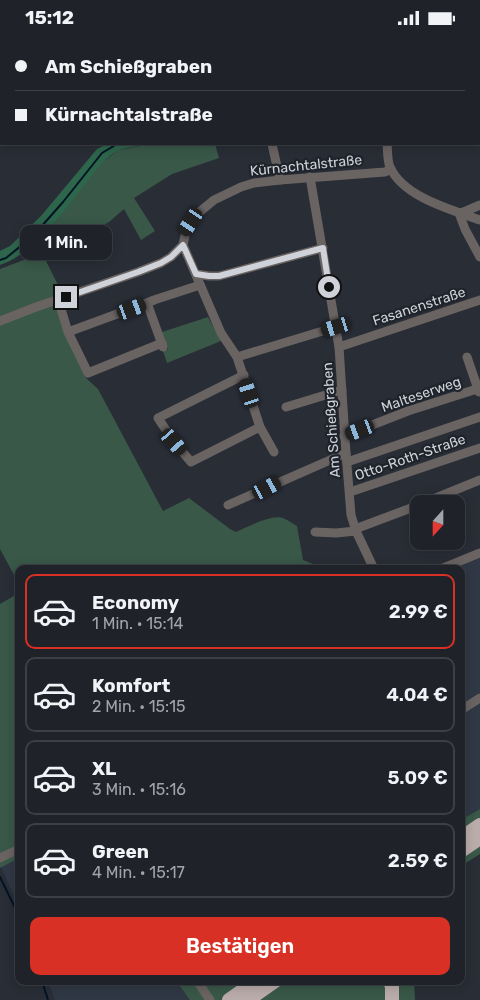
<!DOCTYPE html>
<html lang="de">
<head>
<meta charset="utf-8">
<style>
	body { margin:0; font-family:Rubik,sans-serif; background:#2c2f34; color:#f1f3f6; height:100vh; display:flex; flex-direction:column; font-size:19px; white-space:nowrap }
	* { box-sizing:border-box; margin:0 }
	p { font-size:16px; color:#a1a4a8 }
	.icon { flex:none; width:28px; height:28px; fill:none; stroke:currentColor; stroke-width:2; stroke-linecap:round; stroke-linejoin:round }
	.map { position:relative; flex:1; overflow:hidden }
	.details { position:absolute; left:15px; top:530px; width:450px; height:420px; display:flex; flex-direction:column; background:#1f2228; border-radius:10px; box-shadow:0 2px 12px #0003,0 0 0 1px #3c3f45 }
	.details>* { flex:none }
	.top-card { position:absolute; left:0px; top:0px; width:480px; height:110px; box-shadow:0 2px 12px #0003,0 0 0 1px #3c3f45; display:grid; align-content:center; height:110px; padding:0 15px; background:#1f2228 }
	.needle { width:32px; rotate:201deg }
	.fabs { position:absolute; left:410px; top:460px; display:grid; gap:10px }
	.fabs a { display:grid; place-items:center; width:55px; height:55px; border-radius:10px; background:#1f2228; box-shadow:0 2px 12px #0003,0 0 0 1px #3c3f45; font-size:25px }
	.end { position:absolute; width:22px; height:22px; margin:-11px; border:6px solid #cfd2d8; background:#111; box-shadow:0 0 0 2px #111 }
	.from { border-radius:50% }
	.bubble { position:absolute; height:35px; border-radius:10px; background:#1f2228; box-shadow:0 2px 12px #0003,0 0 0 1px #3c3f45; font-size:16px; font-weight:600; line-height:35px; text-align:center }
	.car { position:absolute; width:15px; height:30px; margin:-15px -8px; border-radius:6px; box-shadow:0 0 4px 1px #0007; background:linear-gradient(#222 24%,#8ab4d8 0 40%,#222 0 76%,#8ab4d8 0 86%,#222 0) }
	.top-card b { display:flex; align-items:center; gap:18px; height:48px; font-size:19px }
	.top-card b+b { border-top:1px solid #3c3f45 }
	.top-card i { width:12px; height:12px; background:#f1f3f6 }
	ul { padding:9px 0 0; list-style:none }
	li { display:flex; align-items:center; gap:15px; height:75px; margin:0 10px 8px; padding:0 5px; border:2px solid #3c3f45; border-radius:10px }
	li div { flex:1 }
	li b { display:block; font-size:19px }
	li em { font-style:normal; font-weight:600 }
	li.selected { border-color:#d93025 }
	li>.icon { width:45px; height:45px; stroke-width:1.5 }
	.primary-button { display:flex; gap:10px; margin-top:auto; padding:10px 15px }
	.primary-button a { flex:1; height:58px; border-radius:10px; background:#d93025; color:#fff; font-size:20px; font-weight:600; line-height:58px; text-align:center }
	.status { display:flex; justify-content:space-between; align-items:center; height:35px; padding:0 25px; background:#1f2228; direction:ltr }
	.status svg { height:14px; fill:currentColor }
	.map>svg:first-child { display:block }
	.built { fill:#303845 }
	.green { fill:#395848 }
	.forest { fill:#2e664c }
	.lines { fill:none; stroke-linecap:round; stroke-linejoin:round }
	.stream { stroke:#001424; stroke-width:2 }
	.minor { stroke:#696362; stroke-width:9 }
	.highway { stroke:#baacab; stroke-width:14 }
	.route { stroke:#cfd2d8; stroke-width:6 }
	.labels { text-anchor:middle; stroke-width:4.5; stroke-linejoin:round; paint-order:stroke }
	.street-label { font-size:14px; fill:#cfd2d8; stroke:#1f242c }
</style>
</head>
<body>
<div class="status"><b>15:12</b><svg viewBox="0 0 49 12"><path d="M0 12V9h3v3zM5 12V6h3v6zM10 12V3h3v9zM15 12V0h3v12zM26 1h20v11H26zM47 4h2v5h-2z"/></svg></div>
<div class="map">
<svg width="480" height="965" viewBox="0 0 480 965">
	<rect width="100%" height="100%" fill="#292d36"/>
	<g class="built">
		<polygon points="480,523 480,774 461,785 461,534 455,534"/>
		<polygon points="19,823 19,873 1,832"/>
		<polygon points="48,946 176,946 190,965 55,965"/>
	</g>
	<g class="green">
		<polygon points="151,109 215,109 219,123 172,139 134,163 155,196 141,205 124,174 109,187 50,221 41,203 57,185 99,130 118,115"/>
		<path d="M42,218L61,256L56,266L69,309L86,343L98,354L163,476L189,463L230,494L236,497C248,492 271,479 283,483C288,485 292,488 297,491L303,525L326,534H19V549L0,514V234Z"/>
		<polygon points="208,282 221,306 167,328 163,316 168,314 162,297"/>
		<polygon points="19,558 19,823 0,833 0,569"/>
		<polygon points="480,774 480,819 461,831 461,785"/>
		<polygon points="176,946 414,946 415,965 190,965"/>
	</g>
	<path class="forest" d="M107,109H151C142,111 125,112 117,116C103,124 93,139 83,152C60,181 36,217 0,230V216L10,211L41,181L97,114Z"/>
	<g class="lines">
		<g class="stream">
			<polyline points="437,1 438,0"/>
			<polyline points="0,225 6,223 33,201 63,167 102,118 117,109"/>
			<polyline points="0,842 19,881"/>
			<polyline points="42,946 48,965"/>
		</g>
		<g class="minor">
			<polyline points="160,0 160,1"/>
			<polyline points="245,0 245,1"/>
			<polyline points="390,0 391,1"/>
			<polyline points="266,1 267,0"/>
			<polyline points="0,86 1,85"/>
			<polyline points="272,109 280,145"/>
			<path d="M387,109C388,117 387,125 390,132C403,162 452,175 480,185"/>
			<polyline points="310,142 339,312 346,418 351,480 356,496 374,534"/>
			<polyline points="459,178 465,194 480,222"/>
			<polyline points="460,178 466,176 480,170"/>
			<polyline points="183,210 221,298 237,322 336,292"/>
			<polyline points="196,239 209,241 219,241 323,213"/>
			<polyline points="58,264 68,297 88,338 162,308"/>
			<polyline points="147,268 163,312"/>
			<polyline points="0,286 36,272 138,237 161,228 171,222 183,210 186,196 197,179 214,165 241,152 254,148 280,145 385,137 391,134"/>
			<polyline points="68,297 147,268 154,265 200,250"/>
			<polyline points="339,312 480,265"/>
			<polyline points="237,322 260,392 274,417"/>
			<polyline points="467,322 479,357"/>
			<polyline points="244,340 158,383 174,407 191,427 260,392"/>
			<polyline points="286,372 342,355"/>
			<polyline points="344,401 408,376 480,353"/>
			<polyline points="347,427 480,382"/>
			<polyline points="350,457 480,413"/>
			<polyline points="421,469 480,445"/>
			<polyline points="228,470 346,418"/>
			<polyline points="355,494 419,470"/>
			<polyline points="315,497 336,498 356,496"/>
			<polyline points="441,534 480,518"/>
			<polyline points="461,675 480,663"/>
			<polyline points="0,823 19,814"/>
			<polyline points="197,946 210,965"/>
		</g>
		<g class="highway">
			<polyline points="461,803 480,790"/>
			<polyline points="461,816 480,803"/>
			<polyline points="390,946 392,952 392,965"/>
			<polyline points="229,965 256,946"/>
			<polyline points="248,965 275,946"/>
		</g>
	</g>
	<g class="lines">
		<polyline class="route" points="66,262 138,237 161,228 171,222 183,210 196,239 209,241 219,241 323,213 329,252"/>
	</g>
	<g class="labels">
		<g class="street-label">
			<text transform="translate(306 130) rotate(-6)" y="5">Kürnachtalstraße</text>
			<text transform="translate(419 271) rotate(-18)" y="5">Fasanenstraße</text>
			<text transform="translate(421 359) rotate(-19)" y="5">Malteserweg</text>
			<text transform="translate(331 385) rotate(-94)" y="5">Am Schießgraben</text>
			<text transform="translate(410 422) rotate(-19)" y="5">Otto-Roth-Straße</text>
		</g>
	</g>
</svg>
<div class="fabs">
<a><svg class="needle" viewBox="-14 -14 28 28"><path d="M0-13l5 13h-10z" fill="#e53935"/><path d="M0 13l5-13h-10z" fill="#a1a4a8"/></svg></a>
</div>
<i class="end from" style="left:329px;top:252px"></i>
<i class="end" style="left:66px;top:262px"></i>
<div class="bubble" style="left:20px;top:190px;width:92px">1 Min.</div>
<i class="car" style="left:191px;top:187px;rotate:213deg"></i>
<i class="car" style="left:132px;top:274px;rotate:70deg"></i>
<i class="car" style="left:336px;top:292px;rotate:253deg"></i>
<i class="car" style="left:249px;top:358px;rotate:342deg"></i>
<i class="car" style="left:360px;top:395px;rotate:249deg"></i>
<i class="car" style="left:174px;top:407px;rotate:139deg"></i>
<i class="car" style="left:267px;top:453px;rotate:62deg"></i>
<div class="top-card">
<b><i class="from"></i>Am Schießgraben</b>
<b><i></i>Kürnachtalstraße</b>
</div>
<section class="details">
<ul>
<li class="selected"><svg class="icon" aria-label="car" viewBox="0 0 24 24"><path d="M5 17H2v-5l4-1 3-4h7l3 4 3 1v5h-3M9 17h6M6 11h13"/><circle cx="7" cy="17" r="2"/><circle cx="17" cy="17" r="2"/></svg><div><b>Economy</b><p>1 Min. · 15:14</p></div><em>2.99 €</em></li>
<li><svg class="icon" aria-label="car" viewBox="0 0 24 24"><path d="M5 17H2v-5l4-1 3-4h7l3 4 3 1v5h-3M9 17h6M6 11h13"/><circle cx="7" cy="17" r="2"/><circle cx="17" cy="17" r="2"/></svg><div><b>Komfort</b><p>2 Min. · 15:15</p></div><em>4.04 €</em></li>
<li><svg class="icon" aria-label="car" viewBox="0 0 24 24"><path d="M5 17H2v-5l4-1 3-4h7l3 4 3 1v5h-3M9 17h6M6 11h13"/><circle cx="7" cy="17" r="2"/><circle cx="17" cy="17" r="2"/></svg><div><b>XL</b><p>3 Min. · 15:16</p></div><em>5.09 €</em></li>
<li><svg class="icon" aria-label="car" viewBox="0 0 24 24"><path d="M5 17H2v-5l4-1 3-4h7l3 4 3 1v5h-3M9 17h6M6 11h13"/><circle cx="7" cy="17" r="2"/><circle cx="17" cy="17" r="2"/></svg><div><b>Green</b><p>4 Min. · 15:17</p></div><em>2.59 €</em></li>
</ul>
<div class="primary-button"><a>Bestätigen</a></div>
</section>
</div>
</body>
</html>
